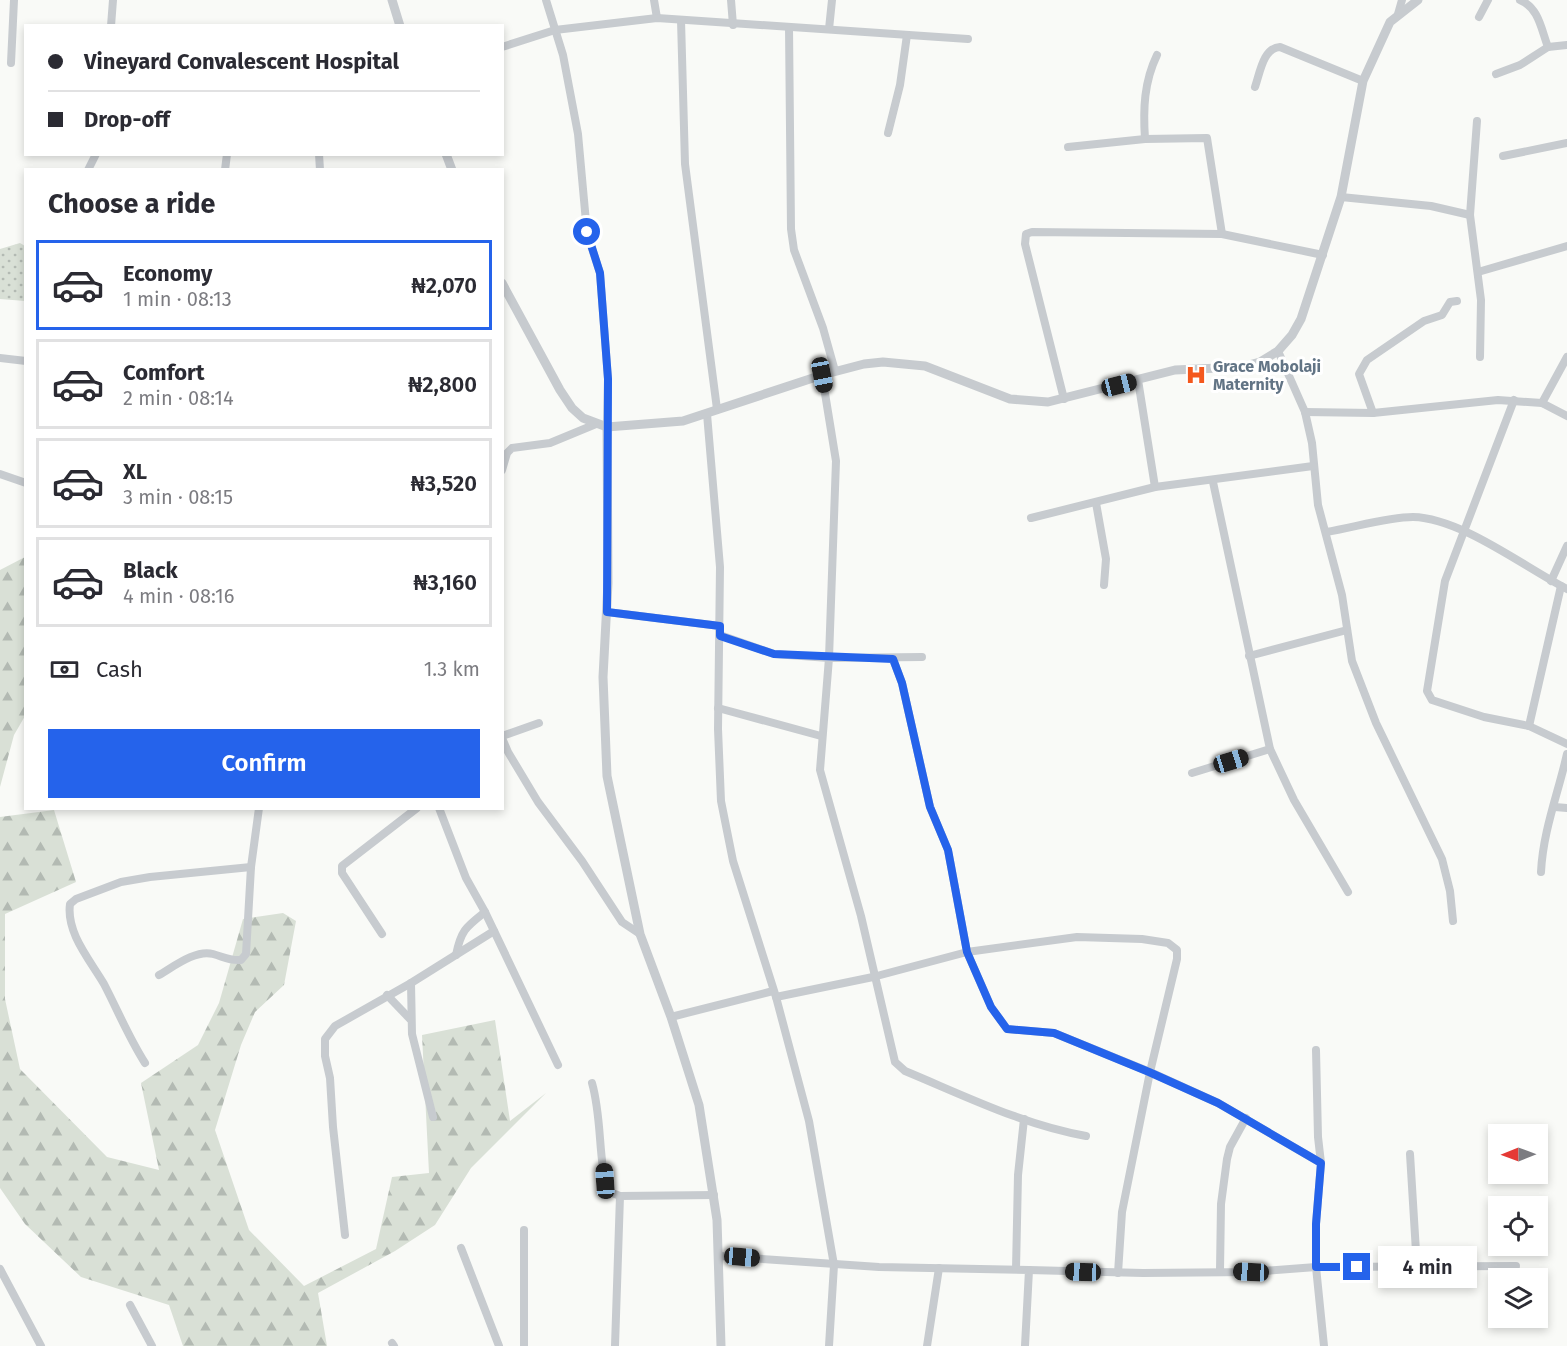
<!DOCTYPE html>
<html lang="en">
<head>
<meta charset="utf-8">
<style>
	body { margin:0; font-family:"Fira Sans",sans-serif; background:#f7f7f7; color:#2b2b33; height:100vh; display:flex; flex-direction:column; font-size:22px; white-space:nowrap }
	* { box-sizing:border-box; margin:0 }
	p { font-size:20px; color:#7c7c81 }
	.icon { flex:none; width:33px; height:33px; fill:none; stroke:currentColor; stroke-width:2; stroke-linecap:round; stroke-linejoin:round }
	.map { position:relative; flex:1; overflow:hidden }
	.details { position:absolute; left:24px; top:168px; width:480px; height:642px; display:flex; flex-direction:column; background:#fff; border-radius:0px; box-shadow:0 3px 9px #0003 }
	.details>* { flex:none }
	.banner { position:absolute; left:24px; top:24px; width:480px; height:132px; border-radius:0px; box-shadow:0 3px 9px #0003; display:grid; align-content:center; height:132px; padding:0 24px; background:#fff }
	.needle { width:39px; rotate:269deg }
	.tools { position:absolute; left:1488px; top:1124px; display:grid; gap:12px }
	.tools a { display:grid; place-items:center; width:60px; height:60px; border-radius:0px; background:#fff; box-shadow:0 3px 9px #0003; font-size:30px }
	.end { position:absolute; width:27px; height:27px; margin:-14px; border:8px solid #2563eb; background:#fff; box-shadow:0 0 0 3px #fff }
	.from { border-radius:50% }
	.bubble { position:absolute; height:42px; border-radius:0px; background:#fff; box-shadow:0 3px 9px #0003; font-size:20px; font-weight:600; line-height:42px; text-align:center }
	.car { position:absolute; width:18px; height:36px; margin:-18px -9px; border-radius:8px; box-shadow:0 0 4px 2px #0007; background:linear-gradient(#222 24%,#8ab4d8 0 40%,#222 0 76%,#8ab4d8 0 86%,#222 0) }
	.banner b { display:flex; align-items:center; gap:21px; height:57px; font-size:22px }
	.banner b+b { border-top:2px solid #e1e1e2 }
	.banner i { width:15px; height:15px; background:#2b2b33 }
	ul { padding:0; list-style:none }
	li { display:flex; align-items:center; gap:18px; height:90px; margin:0 12px 9px; padding:0 12px; border:3px solid #e1e1e2; border-radius:0px }
	li div { flex:1 }
	li b { display:block; font-size:22px }
	li em { font-style:normal; font-weight:600 }
	li.active { border-color:#2563eb }
	li>.icon { width:54px; height:54px; stroke-width:1.5 }
	h2 { padding:0 24px; font-size:27px; line-height:72px }
	.pay { display:flex; align-items:center; gap:15px; height:66px; padding:0 24px; font-size:22px }
	.pay p { margin-inline-start:auto }
	.primary-button { display:flex; gap:12px; margin-top:auto; padding:12px 24px }
	.primary-button a { flex:1; height:69px; border-radius:0px; background:#2563eb; color:#fff; font-size:24px; font-weight:600; line-height:69px; text-align:center }
	.map>svg:first-child { display:block }
	.green { fill:url(#green-dots) }
	.forest { fill:url(#forest-firs) }
	.lines { fill:none; stroke-linecap:round; stroke-linejoin:round }
	.minor { stroke:#c7cbcf; stroke-width:8 }
	.tertiary { stroke:#c7cbcf; stroke-width:9 }
	.route { stroke:#2563eb; stroke-width:8 }
	.labels { text-anchor:middle; stroke-width:6; stroke-linejoin:round; paint-order:stroke }
	.poi-label { font-size:16px; font-weight:bold; fill:#627485; stroke:#fff; text-anchor:start }
</style>
</head>
<body>
<div class="map">
<svg width="1567" height="1346" viewBox="0 0 1567 1346">
	<defs>
		<pattern id="green-dots" width="8" height="8" patternUnits="userSpaceOnUse" patternTransform="scale(1.5)"><rect width="8" height="8" fill="#d9e0d6"/><path d="M2 2h.1M6 6h.1" fill="none" stroke="#b3bab3" stroke-width="1.8" stroke-linecap="round"/></pattern>
		<pattern id="forest-firs" width="22" height="20" patternUnits="userSpaceOnUse" patternTransform="scale(1.5)"><rect width="22" height="20" fill="#d9e0d6"/><path d="M5 1l3.5 6h-7zM16 11l3.5 6h-7z" fill="#b3bab3"/></pattern>
	</defs>
	<rect width="100%" height="100%" fill="#f9faf7"/>
	<polygon class="green" points="20,243 25,246 25,301 0,299 0,249"/>
	<g class="forest">
		<polygon points="25,557 25,716 14,735 0,787 0,570"/>
		<polygon points="54,810 76,882 5,914 5,999 20,1069 107,1157 159,1170 141,1083 198,1045 219,1003 243,919 283,913 296,921 284,985 255,1012 241,1045 215,1130 249,1230 304,1286 376,1249 392,1177 429,1173 422,1035 495,1020 510,1121 546,1093 471,1168 435,1225 395,1251 318,1293 327,1346 183,1346 169,1305 81,1277 25,1224 0,1188 0,817"/>
	</g>
	<g class="lines">
		<g class="minor">
			<polyline points="546,0 563,55 578,134 587,233 600,273 608,379 607,427"/>
			<polyline points="654,0 657,18"/>
			<polyline points="731,0 733,25"/>
			<path d="M1520,0C1539,8 1541,29 1548,47"/>
			<polyline points="1398,14 1402,0"/>
			<polyline points="1479,17 1488,0"/>
			<polyline points="681,20 685,164 717,409"/>
			<polyline points="111,26 113,0"/>
			<polyline points="789,27 791,229 794,250 823,328 835,371"/>
			<polyline points="829,29 832,0"/>
			<polyline points="502,47 555,30 657,18 968,39"/>
			<polyline points="11,63 14,0"/>
			<polyline points="1496,74 1520,65 1548,47 1567,45"/>
			<path d="M1255,87C1260,73 1263,48 1280,47L1363,81"/>
			<polyline points="1477,121 1470,215 1481,300 1480,357"/>
			<polyline points="888,133 900,85 907,35"/>
			<path d="M1145,139C1143,109 1144,82 1157,55"/>
			<polyline points="1068,147 1145,139 1207,138 1222,234"/>
			<polyline points="319,154 320,170"/>
			<polyline points="1503,156 1567,143"/>
			<polyline points="88,170 96,154"/>
			<polyline points="225,170 227,154"/>
			<polyline points="1341,197 1431,206 1470,215"/>
			<polyline points="1478,272 1567,246"/>
			<polyline points="1278,351 1305,412 1312,443 1318,505 1342,595 1352,661 1376,723 1442,859 1450,891 1453,921"/>
			<polyline points="0,358 26,361"/>
			<path d="M822,375L836,461L829,658L820,770L861,916L895,1062L905,1071C963,1095 1023,1125 1086,1136"/>
			<polyline points="1138,380 1155,487"/>
			<polyline points="1064,399 1025,244 1026,234 1032,232 1222,234 1323,255"/>
			<polyline points="1514,400 1445,581 1427,691 1432,700 1484,717 1529,726 1567,744"/>
			<polyline points="1542,403 1567,357"/>
			<polyline points="1305,412 1373,413 1498,400 1542,403 1567,416"/>
			<polyline points="1373,413 1359,374 1367,360 1424,321 1442,315 1450,302 1457,301"/>
			<polyline points="707,414 720,567 718,729 721,801 733,861 776,997 809,1121 834,1265 829,1346"/>
			<polyline points="502,470 507,453 512,448 550,443 596,424"/>
			<polyline points="0,474 26,483"/>
			<polyline points="1213,482 1270,749 1294,800 1348,892"/>
			<polyline points="1096,503 1106,559 1104,585"/>
			<polyline points="1031,518 1155,487 1313,466"/>
			<path d="M1326,532C1352,528 1387,517 1413,517C1461,518 1524,567 1567,589"/>
			<polyline points="1551,581 1567,546"/>
			<polyline points="607,612 720,626"/>
			<polyline points="720,635 774,654 829,658 922,657"/>
			<polyline points="1249,656 1347,630"/>
			<polyline points="893,659 902,683 930,807 948,850 967,952 991,1007 1007,1029 1054,1033 1150,1072 1218,1103 1321,1163 1316,1224 1316,1267 1324,1346"/>
			<polyline points="718,708 821,736"/>
			<polyline points="1529,726 1561,586"/>
			<polyline points="502,736 539,723"/>
			<polyline points="502,738 508,752 538,802 582,861 622,922 640,934"/>
			<polyline points="1192,773 1270,749"/>
			<polyline points="1555,807 1567,808"/>
			<polyline points="439,808 466,878 485,912 558,1065"/>
			<path d="M1541,872C1543,831 1558,794 1567,754"/>
			<polyline points="382,934 342,873 342,866 417,808"/>
			<path d="M456,955C461,930 466,927 485,912"/>
			<path d="M159,975C173,967 196,949 213,954C224,957 229,961 241,960L246,954L251,867L259,808"/>
			<polyline points="411,983 412,1034 433,1117"/>
			<polyline points="387,995 410,1019"/>
			<polyline points="776,997 873,977 967,952 1077,937 1142,939 1168,943 1177,950 1177,959 1150,1072 1122,1212 1118,1273"/>
			<polyline points="671,1017 773,991"/>
			<polyline points="1316,1050 1318,1137 1321,1163"/>
			<path d="M145,1063C129,1038 118,1011 104,984C90,960 66,933 70,904L76,899L121,882L150,877L251,867"/>
			<path d="M592,1083C602,1118 598,1155 607,1191L620,1196"/>
			<polyline points="1410,1154 1417,1268"/>
			<polyline points="524,1230 524,1346"/>
			<polyline points="345,1235 333,1127 330,1078 325,1056 325,1039 335,1026 411,983 494,931"/>
			<polyline points="461,1248 499,1346"/>
			<polyline points="720,1256 879,1267 1029,1270 1025,1346"/>
			<polyline points="0,1269 41,1346"/>
			<polyline points="1016,1269 1018,1175 1024,1119"/>
			<polyline points="1029,1270 1143,1273 1251,1272 1316,1267 1516,1266"/>
			<polyline points="1220,1270 1221,1204 1227,1159 1230,1147 1246,1118"/>
			<polyline points="130,1305 152,1346"/>
			<polyline points="392,1343 394,1346"/>
			<polyline points="615,1346 620,1196 714,1195"/>
			<polyline points="927,1346 939,1268"/>
		</g>
		<g class="tertiary">
			<polyline points="392,0 400,26"/>
			<polyline points="446,154 452,170"/>
			<polyline points="502,283 560,390 572,408 583,418 607,427 683,421 822,375 864,364 883,362 925,366 1010,399 1048,402 1175,370 1241,367 1260,362 1278,351 1292,335 1301,319 1341,197 1363,81 1390,22 1418,0"/>
			<polyline points="607,427 608,583 603,677 607,776 640,934 671,1017 699,1105 717,1220 721,1346"/>
		</g>
	</g>
	<g class="lines">
		<polyline class="route" points="587,232 600,273 608,379 607,612 720,626 720,636 774,654 893,659 902,683 930,807 948,850 967,952 991,1007 1007,1029 1054,1033 1149,1072 1218,1103 1321,1163 1316,1224 1316,1267 1357,1267"/>
	</g>
	<defs>
		<g id="hospital-bare" transform="scale(1.62)"><path d="M-5-5h3v3.5h4V-5h3V5h-3V1.5h-4V5h-3Z" fill="#f4581d" stroke="#fff" stroke-width="2.5" paint-order="stroke"/></g>
	</defs>
	<g fill-rule="evenodd">
		<use href="#hospital-bare" x="1196" y="375"/>
	</g>
	<g class="labels">
		<g class="poi-label">
			<text x="1213" y="372">Grace Mobolaji<tspan x="1213" dy="18">Maternity</tspan></text>
		</g>
	</g>
</svg>
<div class="tools">
<a><svg class="needle" viewBox="-14 -14 28 28"><path d="M0-13l5 13h-10z" fill="#e53935"/><path d="M0 13l5-13h-10z" fill="#7c7c81"/></svg></a>
<a><svg class="icon" aria-label="locate" viewBox="0 0 24 24"><circle cx="12" cy="12" r="6"/><path d="M12 2v4M12 18v4M2 12h4M18 12h4"/></svg></a>
<a><svg class="icon" aria-label="layers" viewBox="0 0 24 24"><path d="M12 4l9 5-9 5-9-5zM3 14l9 5 9-5"/></svg></a>
</div>
<i class="end from" style="left:587px;top:232px"></i>
<i class="end" style="left:1357px;top:1267px"></i>
<div class="bubble" style="left:1378px;top:1246px;width:99px">4 min</div>
<i class="car" style="left:822px;top:375px;rotate:169deg"></i>
<i class="car" style="left:1119px;top:385px;rotate:76deg"></i>
<i class="car" style="left:1231px;top:761px;rotate:73deg"></i>
<i class="car" style="left:605px;top:1181px;rotate:356deg"></i>
<i class="car" style="left:742px;top:1257px;rotate:95deg"></i>
<i class="car" style="left:1083px;top:1272px;rotate:272deg"></i>
<i class="car" style="left:1251px;top:1272px;rotate:273deg"></i>
<div class="banner">
<b><i class="from"></i>Vineyard Convalescent Hospital</b>
<b><i></i>Drop-off</b>
</div>
<section class="details">
<h2>Choose a ride</h2>
<ul>
<li class="active"><svg class="icon" aria-label="car" viewBox="0 0 24 24"><path d="M5 17H2v-5l4-1 3-4h7l3 4 3 1v5h-3M9 17h6M6 11h13"/><circle cx="7" cy="17" r="2"/><circle cx="17" cy="17" r="2"/></svg><div><b>Economy</b><p>1 min · 08:13</p></div><em>₦2,070</em></li>
<li><svg class="icon" aria-label="car" viewBox="0 0 24 24"><path d="M5 17H2v-5l4-1 3-4h7l3 4 3 1v5h-3M9 17h6M6 11h13"/><circle cx="7" cy="17" r="2"/><circle cx="17" cy="17" r="2"/></svg><div><b>Comfort</b><p>2 min · 08:14</p></div><em>₦2,800</em></li>
<li><svg class="icon" aria-label="car" viewBox="0 0 24 24"><path d="M5 17H2v-5l4-1 3-4h7l3 4 3 1v5h-3M9 17h6M6 11h13"/><circle cx="7" cy="17" r="2"/><circle cx="17" cy="17" r="2"/></svg><div><b>XL</b><p>3 min · 08:15</p></div><em>₦3,520</em></li>
<li><svg class="icon" aria-label="car" viewBox="0 0 24 24"><path d="M5 17H2v-5l4-1 3-4h7l3 4 3 1v5h-3M9 17h6M6 11h13"/><circle cx="7" cy="17" r="2"/><circle cx="17" cy="17" r="2"/></svg><div><b>Black</b><p>4 min · 08:16</p></div><em>₦3,160</em></li>
</ul>
<div class="pay"><svg class="icon" aria-label="cash" viewBox="0 0 24 24"><path d="M3 7h18v10H3z"/><circle cx="12" cy="12" r="2"/></svg>Cash<p>1.3 km</p></div>
<div class="primary-button"><a>Confirm</a></div>
</section>
</div>
</body>
</html>
